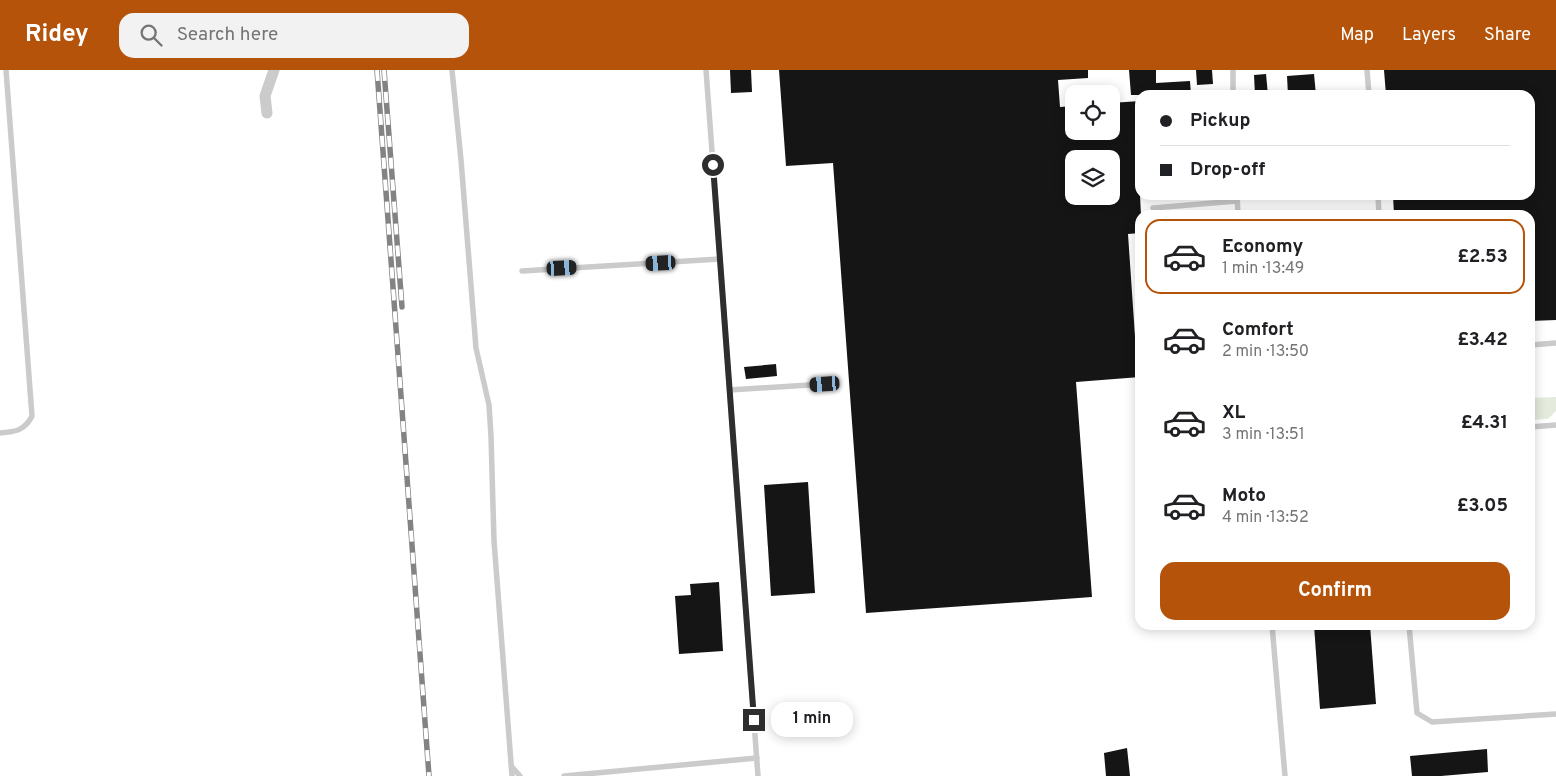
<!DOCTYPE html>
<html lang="en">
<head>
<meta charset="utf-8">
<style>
	body { margin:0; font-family:Overpass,sans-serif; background:#f2f2f2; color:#202124; height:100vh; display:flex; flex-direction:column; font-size:19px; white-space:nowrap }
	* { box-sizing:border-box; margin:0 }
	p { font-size:16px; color:#757577 }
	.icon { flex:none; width:28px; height:28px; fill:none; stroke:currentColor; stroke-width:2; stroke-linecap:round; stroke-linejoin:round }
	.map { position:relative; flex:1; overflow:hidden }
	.panel { position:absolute; left:1135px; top:140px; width:400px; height:420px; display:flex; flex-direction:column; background:#fff; border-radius:15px; box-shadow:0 2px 12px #0003 }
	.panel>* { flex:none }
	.guide { position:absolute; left:1135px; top:20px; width:400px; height:110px; border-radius:15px; box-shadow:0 2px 12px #0003; display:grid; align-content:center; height:110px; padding:0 25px; background:#fff }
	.buttons { position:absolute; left:1065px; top:15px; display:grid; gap:10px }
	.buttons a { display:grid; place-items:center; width:55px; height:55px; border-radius:10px; background:#fff; box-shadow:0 2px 12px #0003; font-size:25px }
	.end { position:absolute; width:22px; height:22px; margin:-11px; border:6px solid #2e2e2e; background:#fff; box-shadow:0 0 0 2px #fff }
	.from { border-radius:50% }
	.bubble { position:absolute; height:35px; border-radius:15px; background:#fff; box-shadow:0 2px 12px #0003; font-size:16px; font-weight:700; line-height:35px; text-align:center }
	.car { position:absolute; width:15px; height:30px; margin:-15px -8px; border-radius:6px; box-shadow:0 0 4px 1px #0007; background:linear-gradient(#222 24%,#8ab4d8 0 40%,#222 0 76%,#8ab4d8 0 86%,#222 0) }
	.guide b { display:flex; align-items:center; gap:18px; height:48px; font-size:19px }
	.guide b+b { border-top:1px solid #e0e0e0 }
	.guide i { width:12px; height:12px; background:#202124 }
	ul { padding:9px 0 0; list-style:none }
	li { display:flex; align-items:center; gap:15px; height:75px; margin:0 10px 8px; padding:0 15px; border:2px solid transparent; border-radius:15px }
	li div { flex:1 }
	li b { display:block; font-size:19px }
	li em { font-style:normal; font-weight:700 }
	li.current { border-color:#b45309 }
	li>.icon { width:45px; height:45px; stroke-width:1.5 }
	.primary-button { display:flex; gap:10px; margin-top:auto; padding:10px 25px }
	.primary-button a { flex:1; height:58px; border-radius:15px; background:#b45309; color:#fff; font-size:20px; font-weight:700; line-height:58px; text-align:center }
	header { display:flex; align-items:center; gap:30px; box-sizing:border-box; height:70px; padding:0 25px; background:#b45309; color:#fff }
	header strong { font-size:24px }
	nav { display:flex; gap:28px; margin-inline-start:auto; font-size:18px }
	.search { width:350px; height:45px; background:#f2f2f2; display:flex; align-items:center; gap:12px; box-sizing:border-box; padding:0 18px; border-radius:15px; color:#757577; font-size:19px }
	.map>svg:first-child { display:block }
	.green { fill:#e4ebdd }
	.building { fill:#151515; fill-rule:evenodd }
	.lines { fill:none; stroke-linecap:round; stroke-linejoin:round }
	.lane { stroke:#cbcbcb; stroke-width:5.5 }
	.street { stroke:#cbcbcb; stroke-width:11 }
	.rail-casing { stroke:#838383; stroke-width:5.5 }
	.rail { stroke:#fff; stroke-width:4; stroke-dasharray:11; stroke-linecap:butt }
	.route { stroke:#2e2e2e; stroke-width:6 }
</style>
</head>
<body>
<header>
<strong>Ridey</strong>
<div class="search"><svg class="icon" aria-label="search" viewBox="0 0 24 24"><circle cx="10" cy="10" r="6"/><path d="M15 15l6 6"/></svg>Search here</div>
<nav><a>Map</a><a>Layers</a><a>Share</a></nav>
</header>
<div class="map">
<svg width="1556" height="706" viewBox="0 0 1556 706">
	<rect width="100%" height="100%" fill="#fff"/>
	<polygon class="green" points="1556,327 1556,341 1548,349 1530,350 1530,328"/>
	<g class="building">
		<polygon points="730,0 751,0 752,22 731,23"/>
		<path d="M779,0H1088V8L1058,10L1060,37L1074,36V61H1111V33L1140,31V125L1141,145H1140V163L1128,164L1136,281H1140V307L1076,312L1092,527L866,543L833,93L786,96ZM1074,89H1111V126H1074Z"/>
		<polygon points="1129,0 1156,0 1156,13 1190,11 1191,25 1131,25"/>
		<polygon points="1196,0 1212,0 1213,14 1197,15"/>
		<polygon points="1384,0 1556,0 1556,250 1530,251 1530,145 1394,145 1393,125 1530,125 1530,25 1386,25"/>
		<polygon points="1266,4 1268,25 1255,25 1254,5"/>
		<polygon points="1314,4 1316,25 1288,25 1287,6"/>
		<polygon points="776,294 777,306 746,309 744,297"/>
		<polygon points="808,412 815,523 771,526 764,415"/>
		<polygon points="719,512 723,581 679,584 675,526 691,525 690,514"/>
		<polygon points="1314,555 1370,555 1376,634 1320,639"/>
		<polygon points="1127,678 1130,706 1106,706 1104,683"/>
		<polygon points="1487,679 1488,702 1441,706 1412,706 1410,686"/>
	</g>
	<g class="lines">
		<g class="lane">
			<polyline points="452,0 461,90 476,278 489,335 491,366 494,471 512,706"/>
			<polyline points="706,0 758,706"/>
			<polyline points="1233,0 1233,25"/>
			<polyline points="1367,0 1369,25"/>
			<polyline points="1237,125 1238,145"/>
			<polyline points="1378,125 1379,145"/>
			<polyline points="1153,138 1237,131"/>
			<polyline points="522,201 720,189"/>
			<polyline points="1530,275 1556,273"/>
			<polyline points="730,320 825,314"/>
			<polyline points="1530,357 1556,355"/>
			<path d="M0,363C16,362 25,360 32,346L6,0"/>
			<polyline points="1272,555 1285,706"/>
			<polyline points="1409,555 1417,643 1432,652 1556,644"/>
			<polyline points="512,697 520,706"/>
			<polyline points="564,706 757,688"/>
		</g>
		<polyline class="street" points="267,43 265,26 274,0"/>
		<g class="rail-casing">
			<g id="rail">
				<polyline points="377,0 429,706"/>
				<polyline points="384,0 402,237"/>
			</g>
		</g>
		<use href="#rail" class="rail"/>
	</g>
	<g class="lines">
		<polyline class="route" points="713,95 754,650"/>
	</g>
</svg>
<div class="buttons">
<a><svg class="icon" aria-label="locate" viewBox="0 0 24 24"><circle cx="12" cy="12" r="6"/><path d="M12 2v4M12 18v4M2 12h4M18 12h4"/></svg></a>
<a><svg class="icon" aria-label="layers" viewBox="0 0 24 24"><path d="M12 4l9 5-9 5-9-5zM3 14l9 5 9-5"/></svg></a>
</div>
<i class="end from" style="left:713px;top:95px"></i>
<i class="end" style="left:754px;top:650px"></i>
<div class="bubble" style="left:771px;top:632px;width:82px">1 min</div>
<i class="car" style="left:661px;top:193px;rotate:267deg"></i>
<i class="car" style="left:562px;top:198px;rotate:87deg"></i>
<i class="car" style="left:825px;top:314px;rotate:266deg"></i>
<div class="guide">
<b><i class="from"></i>Pickup</b>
<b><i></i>Drop-off</b>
</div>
<section class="panel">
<ul>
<li class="current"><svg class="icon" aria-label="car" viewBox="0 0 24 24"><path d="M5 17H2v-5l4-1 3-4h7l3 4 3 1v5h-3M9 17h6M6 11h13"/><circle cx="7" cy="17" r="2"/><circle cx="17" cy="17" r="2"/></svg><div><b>Economy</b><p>1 min · 13:49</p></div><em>£2.53</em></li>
<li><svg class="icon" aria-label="car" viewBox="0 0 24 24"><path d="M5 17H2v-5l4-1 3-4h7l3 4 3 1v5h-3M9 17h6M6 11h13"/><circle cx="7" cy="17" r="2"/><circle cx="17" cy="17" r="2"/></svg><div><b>Comfort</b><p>2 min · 13:50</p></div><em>£3.42</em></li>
<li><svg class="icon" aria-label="car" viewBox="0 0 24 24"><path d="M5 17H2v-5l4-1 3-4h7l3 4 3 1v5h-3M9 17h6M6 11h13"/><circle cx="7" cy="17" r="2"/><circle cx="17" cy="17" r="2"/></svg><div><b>XL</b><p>3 min · 13:51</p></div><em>£4.31</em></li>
<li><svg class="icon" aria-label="car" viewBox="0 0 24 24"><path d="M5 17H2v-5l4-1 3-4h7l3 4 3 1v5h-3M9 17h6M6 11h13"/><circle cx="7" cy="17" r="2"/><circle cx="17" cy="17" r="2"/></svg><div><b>Moto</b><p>4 min · 13:52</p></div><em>£3.05</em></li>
</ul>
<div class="primary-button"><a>Confirm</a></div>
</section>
</div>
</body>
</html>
